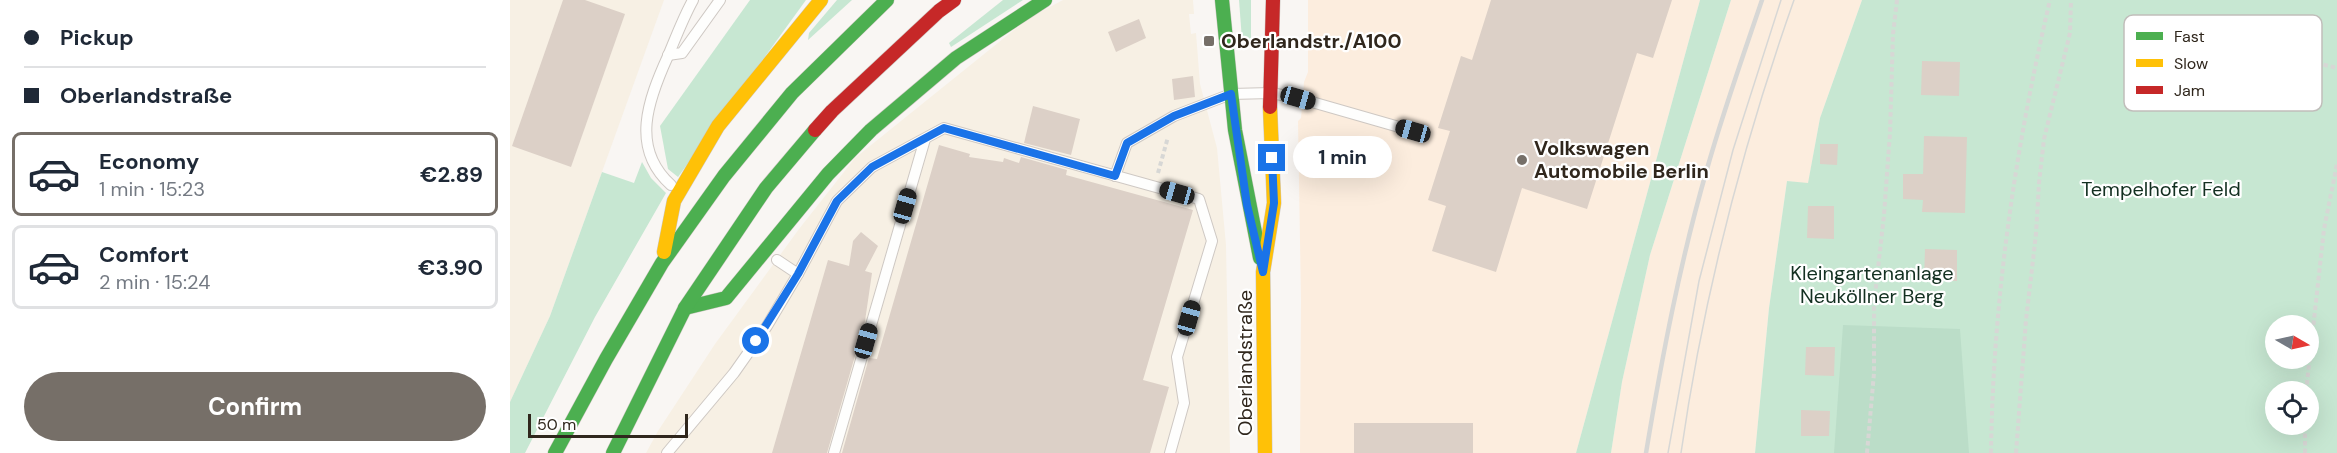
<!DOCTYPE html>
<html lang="en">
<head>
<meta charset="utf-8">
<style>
	body { margin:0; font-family:"DM Sans",sans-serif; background:#f6f6f7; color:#1f2937; height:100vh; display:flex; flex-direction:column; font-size:22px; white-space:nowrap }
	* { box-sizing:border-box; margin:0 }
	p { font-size:20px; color:#747a83 }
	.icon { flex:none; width:33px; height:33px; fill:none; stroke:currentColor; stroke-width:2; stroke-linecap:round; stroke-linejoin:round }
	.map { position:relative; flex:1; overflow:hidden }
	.panel { display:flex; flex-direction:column; background:#fff; width:510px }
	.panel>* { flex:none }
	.banner { display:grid; align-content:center; height:132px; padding:0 24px; background:#fff }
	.needle { width:39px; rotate:99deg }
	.fabs { position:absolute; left:1755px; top:315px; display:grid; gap:12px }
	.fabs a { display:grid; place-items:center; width:54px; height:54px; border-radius:50%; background:#fff; box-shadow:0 6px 24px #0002; font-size:30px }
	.scale { position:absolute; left:18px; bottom:15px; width:160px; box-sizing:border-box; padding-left:6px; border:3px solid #30271d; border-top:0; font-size:16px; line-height:21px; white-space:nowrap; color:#30271d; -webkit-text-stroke:4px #fff; paint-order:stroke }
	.end { position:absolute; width:27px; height:27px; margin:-14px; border:8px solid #1a73e8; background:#fff; box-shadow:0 0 0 3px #fff }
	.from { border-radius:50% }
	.bubble { position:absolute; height:42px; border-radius:21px; background:#fff; box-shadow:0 6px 24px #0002; font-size:20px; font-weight:700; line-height:42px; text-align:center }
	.car { position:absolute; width:18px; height:36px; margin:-18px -9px; border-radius:8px; box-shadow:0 0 4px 2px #0007; background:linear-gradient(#222 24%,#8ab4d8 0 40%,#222 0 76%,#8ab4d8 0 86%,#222 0) }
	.banner b { display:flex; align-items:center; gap:21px; height:57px; font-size:22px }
	.banner b+b { border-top:2px solid #e0e1e3 }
	.banner i { width:15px; height:15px; background:#1f2937 }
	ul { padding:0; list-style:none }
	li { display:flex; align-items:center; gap:18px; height:84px; margin:0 12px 9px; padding:0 12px; border:3px solid #e0e1e3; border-radius:9px }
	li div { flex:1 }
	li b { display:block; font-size:22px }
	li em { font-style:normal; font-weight:700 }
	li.current { border-color:#766f68 }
	li>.icon { width:54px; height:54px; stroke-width:1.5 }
	.cta { display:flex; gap:12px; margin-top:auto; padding:12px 24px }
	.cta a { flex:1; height:69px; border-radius:36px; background:#766f68; color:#fff; font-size:24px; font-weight:700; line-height:69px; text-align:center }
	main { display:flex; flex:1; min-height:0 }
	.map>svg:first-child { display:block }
	.built { fill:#fcedde }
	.industrial { fill:#f7f0e4 }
	.green { fill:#c7e7d2; fill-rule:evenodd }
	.forest { fill:#bbddc8 }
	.building { fill:#dcd0c7 }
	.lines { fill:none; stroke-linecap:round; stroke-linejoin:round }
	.lane-casing { stroke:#cec8c3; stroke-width:12 }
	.fast-casing { stroke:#cec8c3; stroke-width:15 }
	.slow-casing { stroke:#cec8c3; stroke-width:15 }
	.jam-casing { stroke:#cec8c3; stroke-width:15 }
	.path { stroke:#d7d7d5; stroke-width:4; stroke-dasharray:4.5 3; stroke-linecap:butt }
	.lane { stroke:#fefefd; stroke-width:10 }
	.fast { stroke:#4caf50; stroke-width:14 }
	.slow { stroke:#ffc107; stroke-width:14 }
	.jam { stroke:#c62828; stroke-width:14 }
	.tram { stroke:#d7d7d5; stroke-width:1.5 }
	.rail { stroke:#d7d7d5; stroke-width:4.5 }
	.route { stroke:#1a73e8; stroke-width:8 }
	.poi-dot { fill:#766f68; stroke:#fff; stroke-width:2 }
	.labels { text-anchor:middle; stroke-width:4.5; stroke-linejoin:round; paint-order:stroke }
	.poi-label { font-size:20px; font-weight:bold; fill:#30271d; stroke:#fff; text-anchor:start }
	.park-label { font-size:20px; fill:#133021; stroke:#fff }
	.street-label { font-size:20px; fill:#30271d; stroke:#fff }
	.key { fill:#fff; stroke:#c1bebb; stroke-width:1.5 }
	.key-label { font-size:16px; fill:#30271d }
</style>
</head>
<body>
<main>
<section class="panel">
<div class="banner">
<b><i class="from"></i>Pickup</b>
<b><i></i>Oberlandstraße</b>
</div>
<ul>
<li class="current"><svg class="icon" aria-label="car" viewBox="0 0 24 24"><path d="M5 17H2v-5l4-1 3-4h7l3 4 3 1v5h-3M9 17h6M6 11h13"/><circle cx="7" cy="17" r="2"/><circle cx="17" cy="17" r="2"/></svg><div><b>Economy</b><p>1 min · 15:23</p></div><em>€2.89</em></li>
<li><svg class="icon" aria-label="car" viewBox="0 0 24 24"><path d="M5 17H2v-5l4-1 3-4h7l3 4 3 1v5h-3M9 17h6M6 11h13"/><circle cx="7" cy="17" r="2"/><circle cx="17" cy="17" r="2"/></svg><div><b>Comfort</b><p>2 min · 15:24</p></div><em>€3.90</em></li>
</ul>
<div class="cta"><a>Confirm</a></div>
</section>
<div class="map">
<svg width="1827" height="453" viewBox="0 0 1827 453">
	<rect width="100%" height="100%" fill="#f9f6f3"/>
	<g class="built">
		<polygon points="798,0 1190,0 1066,453 790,453 791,300 788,121 791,118 794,82 798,72"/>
		<polygon points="1221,0 1352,0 1310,118 1298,184 1277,181 1259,308 1245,453 1101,453 1112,382 1140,255"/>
	</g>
	<g class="industrial">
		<polygon points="0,0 154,0 40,316 0,402"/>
		<polygon points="553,0 683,0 684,14 679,14 681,34 686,33 690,84 707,148 716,245 720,453 136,453 148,431 205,344 289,229 345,158 519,18"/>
	</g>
	<g class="green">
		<polygon points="240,0 296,0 168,177 158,169 150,126"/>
		<polygon points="327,0 342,0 298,40 299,33"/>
		<polygon points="493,0 513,0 441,47 439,43"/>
		<polygon points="729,0 741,0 741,40 732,40"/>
		<polygon points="1190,0 1221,0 1140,255 1112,382 1101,453 1066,453"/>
		<path d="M1352,0H1827V453H1245L1259,308L1277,181L1298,183L1310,118ZM1766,326H1798V358H1766ZM1766,392H1798V424H1766Z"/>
		<polygon points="132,162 141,178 156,193 85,317 15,453 0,453 0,402 40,316 92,172 124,183"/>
	</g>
	<polygon class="forest" points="1333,325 1450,329 1459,453 1324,453"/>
	<g class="building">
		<polygon points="53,0 75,0 115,14 61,167 2,146"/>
		<polygon points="981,0 1162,0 1143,58 1127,53 1077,209 1012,188 986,272 922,251 936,206 918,200 940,131 928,128 951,56 962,60"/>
		<polygon points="629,19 636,38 606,52 598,32"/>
		<polygon points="1412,61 1450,62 1449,96 1411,95"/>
		<polygon points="683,76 685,97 664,100 662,79"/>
		<polygon points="523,106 570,119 561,155 514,143"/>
		<polygon points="1414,136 1457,137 1455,213 1412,212 1413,200 1393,199 1393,174 1413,174"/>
		<polygon points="1310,144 1328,144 1327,165 1310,164"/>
		<polygon points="429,145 460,154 459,157 493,162 494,158 509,163 511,157 557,170 556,175 683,210 633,380 659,387 640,453 332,453 359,358 367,359"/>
		<polygon points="1298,206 1324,206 1324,239 1297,238"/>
		<polygon points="351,232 368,246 355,271 362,273 355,321 317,453 262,453 318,260 339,266 343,241"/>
		<polygon points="1415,249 1447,250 1447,281 1414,280"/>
		<polygon points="1296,347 1325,347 1324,376 1295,375"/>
		<polygon points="1291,410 1320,411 1319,436 1291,436"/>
		<rect x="844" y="423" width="119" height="30"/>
	</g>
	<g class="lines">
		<g class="lane-casing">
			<g id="lane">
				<polyline points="158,55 172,53 210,0"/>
				<polyline points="605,176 617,143 664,116 721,94 761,93 788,98 903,131"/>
				<path d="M161,185C120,148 138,100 158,56C166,37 173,18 183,0"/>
				<polyline points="267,260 288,274"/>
				<polyline points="157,453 224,373 257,326 288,274 327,201 362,167 434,128 689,199 702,241 667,357 674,403 660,453"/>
				<polyline points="324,453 415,139"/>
			</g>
		</g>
		<g class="fast-casing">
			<g id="fast">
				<polyline points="712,0 725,130 750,258"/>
				<polyline points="175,308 216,298 318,174 361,130 446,58 535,0"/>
				<polyline points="45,453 96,359 152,263 214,176 282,93 377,0"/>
				<polyline points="103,453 175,308 256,188 305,130"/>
			</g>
		</g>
		<g class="slow-casing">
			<g id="slow">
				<polyline points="154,252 164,201 208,126 311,0"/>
				<polyline points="755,453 753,272 764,203 760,107"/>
			</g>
		</g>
		<g class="jam-casing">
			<g id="jam">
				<polyline points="760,107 763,0"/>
				<polyline points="305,130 322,111 429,11 444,0"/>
			</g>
		</g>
		<g class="path">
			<polyline points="1646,23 1827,68"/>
			<polyline points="648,173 658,137"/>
			<polyline points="1796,392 1814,229 1827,164"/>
			<polyline points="1357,453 1364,373 1364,304 1374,215 1380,133 1383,34 1387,0"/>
			<path d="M1481,453C1483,300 1505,149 1540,0"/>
			<polyline points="1506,453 1516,320 1526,234 1529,183 1534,139 1560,33 1561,0"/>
			<polyline points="1795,453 1795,424"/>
		</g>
		<use href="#lane" class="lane"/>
		<use href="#fast" class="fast"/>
		<use href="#slow" class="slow"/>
		<use href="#jam" class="jam"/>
		<g class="tram">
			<polyline points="1158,453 1189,281 1223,150 1271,0"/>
			<path d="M1171,453C1193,299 1232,147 1284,0"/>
		</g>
		<path class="rail" d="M1136,453C1152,357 1170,262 1197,169C1213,112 1233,56 1252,0"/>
	</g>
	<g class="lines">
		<polyline class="route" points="246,341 288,274 327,201 362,167 434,128 605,176 617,143 664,116 721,94 737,205 753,272 764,203 762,158"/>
	</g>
	<g class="poi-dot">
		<rect x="693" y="35" width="12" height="12" rx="3"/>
		<circle cx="1012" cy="160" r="6"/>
	</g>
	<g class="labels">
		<g class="poi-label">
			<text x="711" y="48">Oberlandstr./A100</text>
			<text x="1024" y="155">Volkswagen<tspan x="1024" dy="23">Automobile Berlin</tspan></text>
		</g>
		<g class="park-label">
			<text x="1651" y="196">Tempelhofer Feld</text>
			<text x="1362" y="280">Kleingartenanlage<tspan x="1362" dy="23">Neuköllner Berg</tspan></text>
		</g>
		<g class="street-label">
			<text transform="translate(735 363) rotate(-90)" y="7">Oberlandstraße</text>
		</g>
	</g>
	<rect x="1614" y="15" width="198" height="96" rx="9" class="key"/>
	<rect x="1626" y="32" width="27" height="8" fill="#4caf50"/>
	<rect x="1626" y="59" width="27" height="8" fill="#ffc107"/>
	<rect x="1626" y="86" width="27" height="8" fill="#c62828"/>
	<g class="key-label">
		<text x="1664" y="42">Fast</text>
		<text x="1664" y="69">Slow</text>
		<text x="1664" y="96">Jam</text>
	</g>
</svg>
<div class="fabs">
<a><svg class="needle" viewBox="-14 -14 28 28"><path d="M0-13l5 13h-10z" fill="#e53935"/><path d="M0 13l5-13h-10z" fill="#747a83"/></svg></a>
<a><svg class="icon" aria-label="locate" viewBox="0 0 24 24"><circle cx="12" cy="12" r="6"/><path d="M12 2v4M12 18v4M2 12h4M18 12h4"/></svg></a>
</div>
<div class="scale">50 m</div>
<i class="end from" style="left:246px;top:341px"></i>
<i class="end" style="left:762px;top:158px"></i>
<div class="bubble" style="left:783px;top:136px;width:99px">1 min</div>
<i class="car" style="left:788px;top:98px;rotate:106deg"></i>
<i class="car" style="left:903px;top:131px;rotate:286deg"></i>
<i class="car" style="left:667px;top:193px;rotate:286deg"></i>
<i class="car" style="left:395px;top:206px;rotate:16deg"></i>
<i class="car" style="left:679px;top:318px;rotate:16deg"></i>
<i class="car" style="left:356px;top:341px;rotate:16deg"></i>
</div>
</main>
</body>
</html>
